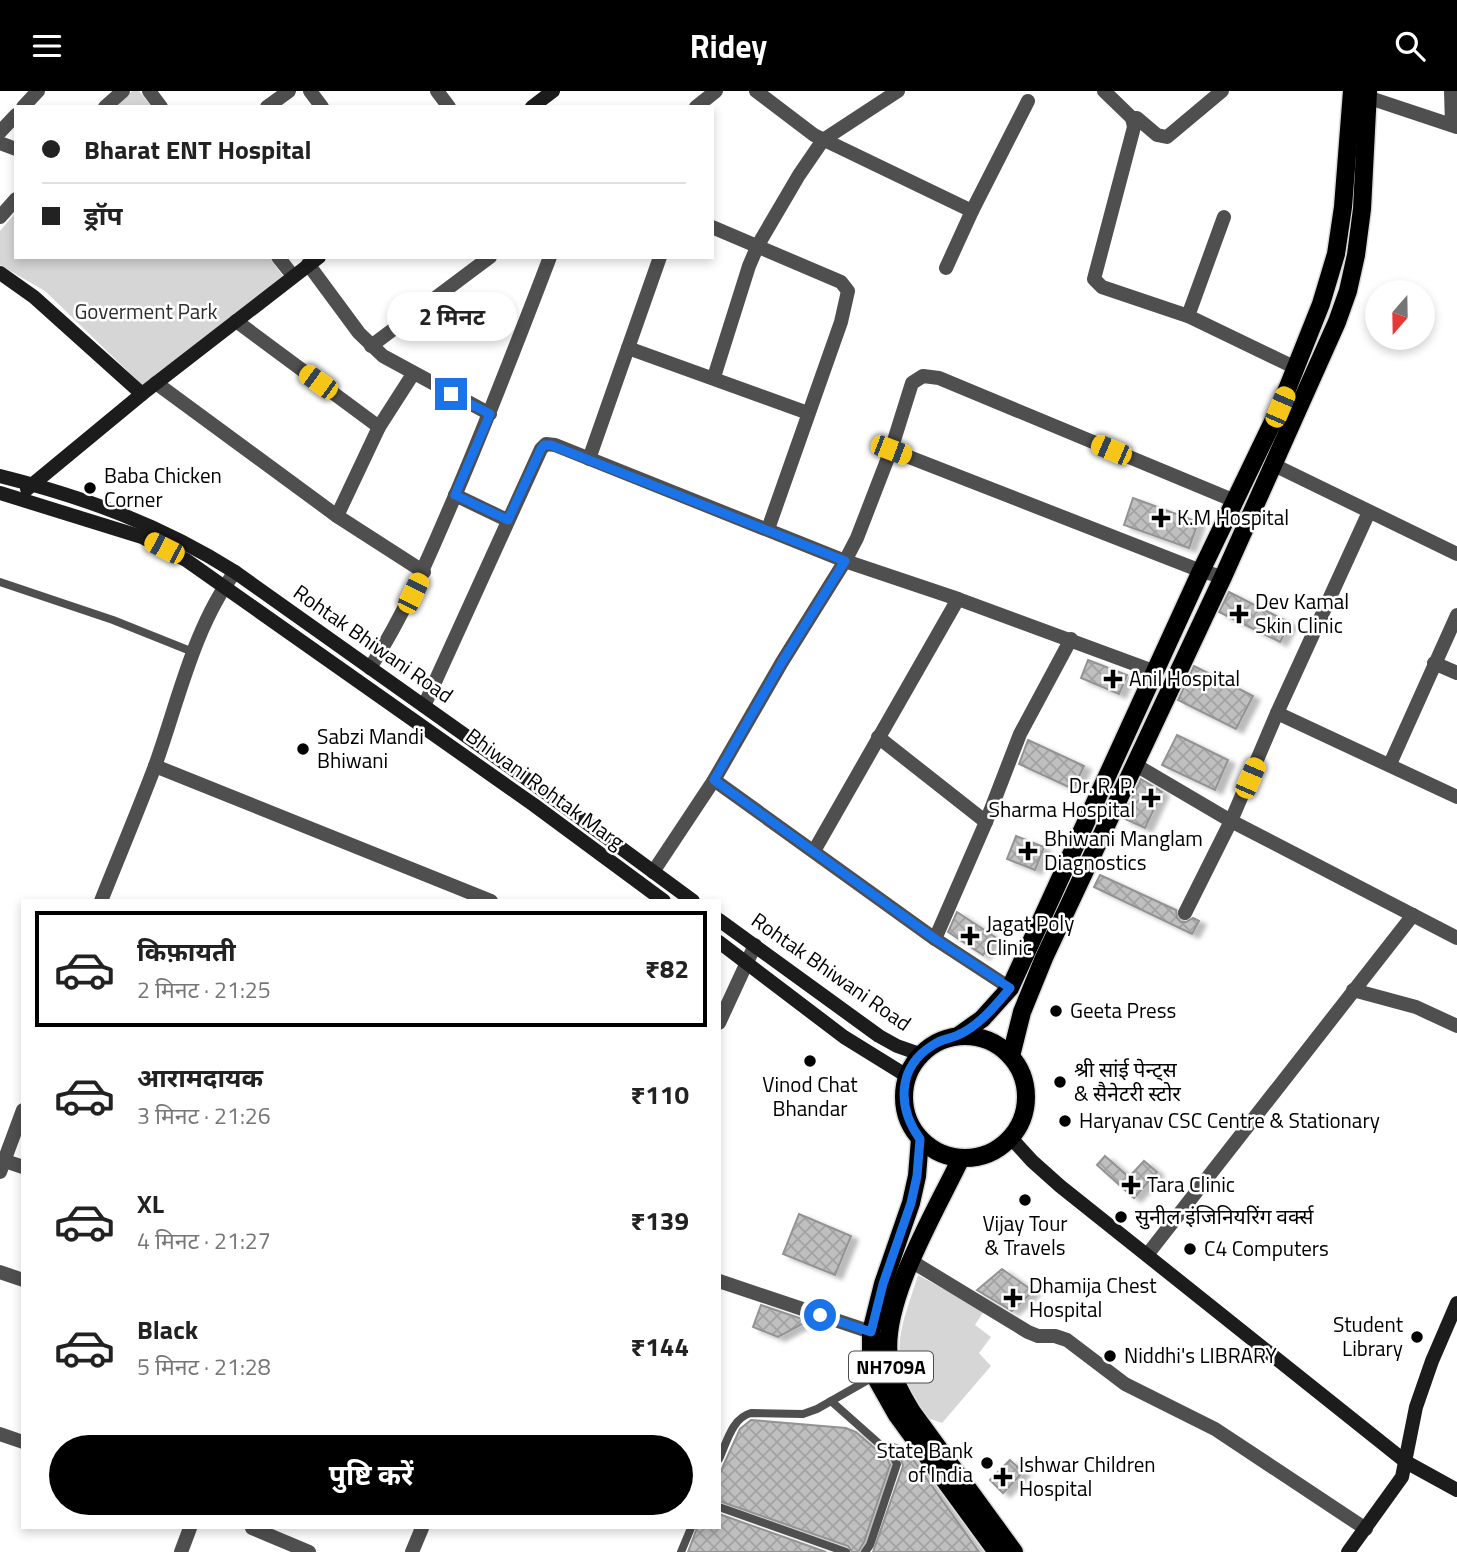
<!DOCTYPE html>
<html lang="hi">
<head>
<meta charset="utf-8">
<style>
	body { margin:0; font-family:"Titillium Web","Noto Sans Devanagari",sans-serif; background:#f6f6f6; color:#222; height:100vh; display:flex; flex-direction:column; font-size:26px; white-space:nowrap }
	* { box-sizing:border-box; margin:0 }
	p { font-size:23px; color:#767676 }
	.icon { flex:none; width:38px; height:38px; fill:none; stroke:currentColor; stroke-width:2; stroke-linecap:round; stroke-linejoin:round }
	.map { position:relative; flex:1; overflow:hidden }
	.side { position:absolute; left:21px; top:808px; width:700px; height:630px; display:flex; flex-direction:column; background:#fff; border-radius:0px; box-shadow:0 4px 10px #0003 }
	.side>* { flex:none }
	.banner { position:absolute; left:14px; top:14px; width:700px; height:154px; border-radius:0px; box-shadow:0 4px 10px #0003; display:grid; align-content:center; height:154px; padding:0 28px; background:#fff }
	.needle { width:46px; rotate:200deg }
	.tools { position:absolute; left:1365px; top:189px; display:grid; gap:14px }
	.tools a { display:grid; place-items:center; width:70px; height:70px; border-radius:50%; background:#fff; box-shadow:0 4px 10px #0003; font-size:35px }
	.end { position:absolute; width:32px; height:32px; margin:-16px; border:9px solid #1a73e8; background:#fff; box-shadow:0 0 0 4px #fff }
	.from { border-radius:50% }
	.bubble { position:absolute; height:49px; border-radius:24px; background:#fff; box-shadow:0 4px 10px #0003; font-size:23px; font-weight:700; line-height:49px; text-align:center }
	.car { position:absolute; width:21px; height:42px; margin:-21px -10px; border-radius:9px; box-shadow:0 0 5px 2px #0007; background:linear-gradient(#f5c518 24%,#345 0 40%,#f5c518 0 76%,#345 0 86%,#f5c518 0) }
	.banner b { display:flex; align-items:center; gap:24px; height:66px; font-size:26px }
	.banner b+b { border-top:2px solid #e0e0e0 }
	.banner i { width:18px; height:18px; background:#222 }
	ul { padding:12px 0 0; list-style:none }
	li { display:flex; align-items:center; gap:21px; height:116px; margin:0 14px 10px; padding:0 14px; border:4px solid transparent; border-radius:0px }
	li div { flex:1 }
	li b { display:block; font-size:26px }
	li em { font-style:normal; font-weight:700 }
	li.on { border-color:#000 }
	li>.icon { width:63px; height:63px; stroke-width:1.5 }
	.cta { display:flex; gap:14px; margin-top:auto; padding:14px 28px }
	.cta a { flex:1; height:80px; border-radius:42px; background:#000; color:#fff; font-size:28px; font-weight:700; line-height:80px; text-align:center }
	header { display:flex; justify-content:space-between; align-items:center; height:91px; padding:0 28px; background:#000; color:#fff; font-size:32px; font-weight:700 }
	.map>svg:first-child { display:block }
	.green { fill:#d6d6d6 }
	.building { fill:url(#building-cross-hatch); stroke:#939393; stroke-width:2; filter:url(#shadow) }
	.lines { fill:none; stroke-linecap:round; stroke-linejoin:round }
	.primary-casing { stroke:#dbdbdb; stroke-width:21 }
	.lane { stroke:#4f4f4f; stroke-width:8 }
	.street { stroke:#4f4f4f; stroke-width:14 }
	.secondary { stroke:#1c1c1c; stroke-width:14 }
	.primary { stroke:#000; stroke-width:18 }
	.route { stroke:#1a73e8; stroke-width:9 }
	.poi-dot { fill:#000; stroke:#fff; stroke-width:2.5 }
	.labels { text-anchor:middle; stroke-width:5; stroke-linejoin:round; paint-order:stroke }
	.shield { fill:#fff; stroke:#4c4c4c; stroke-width:2 }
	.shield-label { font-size:19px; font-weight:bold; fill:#000 }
	.park-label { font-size:21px; fill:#2d2d2d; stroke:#fff }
	.poi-label { font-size:21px; fill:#000; stroke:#fff; text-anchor:start }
	.street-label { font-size:21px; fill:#000; stroke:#fff }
</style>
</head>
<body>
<header><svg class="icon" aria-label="menu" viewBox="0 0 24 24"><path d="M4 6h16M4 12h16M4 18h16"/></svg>Ridey<svg class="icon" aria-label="search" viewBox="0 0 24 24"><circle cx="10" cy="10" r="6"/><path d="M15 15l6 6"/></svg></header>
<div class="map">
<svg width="1457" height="1461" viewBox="0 0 1457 1461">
	<defs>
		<pattern id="building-cross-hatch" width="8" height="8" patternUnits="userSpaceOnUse" patternTransform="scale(1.75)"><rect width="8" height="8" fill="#bfbfbf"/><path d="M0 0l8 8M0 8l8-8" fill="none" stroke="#a2a2a2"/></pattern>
		<filter id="shadow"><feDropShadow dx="7" dy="4" stdDeviation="2" flood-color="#0004"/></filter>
	</defs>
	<rect width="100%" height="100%" fill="#fff"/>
	<g class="green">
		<polygon points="132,0 139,0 152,16 116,16"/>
		<polygon points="16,121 16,166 269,166 283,185 144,296 45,200 0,174 0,140"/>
		<path d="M918,1184L984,1220L975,1234L991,1246L979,1262L991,1275L942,1332L922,1325C916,1312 907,1299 903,1285C892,1249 908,1218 918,1184Z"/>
	</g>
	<g class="building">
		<polygon points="1133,407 1198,431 1189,457 1124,434"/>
		<polygon points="1229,501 1290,532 1280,551 1219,521"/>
		<polygon points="1088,569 1127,584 1119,603 1081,587"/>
		<polygon points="1194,575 1253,605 1236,638 1178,609"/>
		<polygon points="1177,644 1228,669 1215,699 1162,674"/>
		<polygon points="1028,649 1084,675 1073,698 1019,673"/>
		<polygon points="1141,688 1162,701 1145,737 1123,727"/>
		<polygon points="1016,745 1044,756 1035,779 1007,768"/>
		<polygon points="1100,784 1176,819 1177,827 1181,831 1186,831 1193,827 1199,830 1192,843 1094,796"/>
		<polygon points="957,821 995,846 983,864 948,841"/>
		<polygon points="1105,1065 1129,1086 1144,1070 1157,1081 1134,1107 1097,1074"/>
		<polygon points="799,1123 851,1145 835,1184 783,1163"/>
		<polygon points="1002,1178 1033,1200 1012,1220 977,1199"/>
		<polygon points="761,1214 808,1230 778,1246 753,1236"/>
		<polygon points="751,1329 846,1337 856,1341 888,1369 890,1374 864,1451 858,1461 852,1461 848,1455 719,1410 719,1385 724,1373 740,1338"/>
		<polygon points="888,1351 905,1357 979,1461 873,1461 903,1375 899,1362"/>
		<polygon points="1010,1369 1023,1381 1003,1402 990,1389"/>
		<polygon points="719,1423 826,1461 688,1461 697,1437 719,1437"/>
	</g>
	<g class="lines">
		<g class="primary-casing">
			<g id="primary">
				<circle cx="965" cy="1006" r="61"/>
				<polyline points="958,945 982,928 1010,897 1201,480 1280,316 1321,213 1336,163 1343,116 1352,0"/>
				<polyline points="1011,965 1022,921 1044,867 1223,486 1337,231 1348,200 1356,164 1362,118 1368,0"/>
				<polyline points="920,1048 917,1085 911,1112 883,1193 871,1241 871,1262 875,1285 897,1324 997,1461"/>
				<path d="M961,1067C936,1120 881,1210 889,1267C891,1286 902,1305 912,1321L1014,1461"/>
			</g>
		</g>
		<g class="lane">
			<polyline points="0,491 113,529 193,561"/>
			<polyline points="831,1310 893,1365 897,1373 870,1454 865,1461"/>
			<path d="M719,1368C727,1351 732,1327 751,1322L803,1323L817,1318L875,1285"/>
			<polyline points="719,1416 846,1461"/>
			<polyline points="681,1461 691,1437"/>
		</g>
		<g class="street">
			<polyline points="149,0 161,16"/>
			<polyline points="310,0 322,16"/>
			<polyline points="437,0 449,16"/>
			<polyline points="756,0 814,44 972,120"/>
			<polyline points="1104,0 1132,27 1134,36 1094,188 1102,196 1188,225 1296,277"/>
			<polyline points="1451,0 1452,34"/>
			<polyline points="1367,6 1457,36"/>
			<polyline points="23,16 38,0"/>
			<polyline points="105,16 123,0"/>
			<polyline points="267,16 289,0"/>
			<polyline points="696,16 716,0"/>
			<polyline points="1132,27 1137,27 1157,44 1167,46 1222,0"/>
			<polyline points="0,41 16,24"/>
			<polyline points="0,52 16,58"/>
			<polyline points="0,126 16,108"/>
			<polyline points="712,136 841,191 848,200 841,231 768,438"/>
			<polyline points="278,166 293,185"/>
			<polyline points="308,173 359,242 383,265 490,323"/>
			<polyline points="946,177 972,120 1028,10"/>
			<polyline points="1188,225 1224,126"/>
			<polyline points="236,230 379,336"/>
			<polyline points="371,255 490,166"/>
			<polyline points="628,257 808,322"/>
			<polyline points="714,286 749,175 758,154 799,84 823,49 898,0"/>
			<polyline points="156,292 337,425 424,481"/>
			<polyline points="891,359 1201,480 1223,486"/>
			<polyline points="589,368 660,166"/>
			<polyline points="1274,374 1457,463"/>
			<polyline points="455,404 507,429"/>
			<polyline points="337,425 379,336 413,283"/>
			<polyline points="1434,572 1457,582"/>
			<path d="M370,577C406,521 431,461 457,400C490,323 520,244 550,166"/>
			<polyline points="424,615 541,358 546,353 555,354 845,470 958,508 1156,581"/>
			<polyline points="1277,622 1457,706"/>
			<polyline points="878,646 986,731"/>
			<polyline points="1134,673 1231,730 1457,847"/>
			<polyline points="1390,673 1457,524"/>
			<polyline points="155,675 491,810"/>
			<polyline points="714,689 935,848 1010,897"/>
			<polyline points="814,760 958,508"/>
			<polyline points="653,781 714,689 782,571 845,470 857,447 891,359 912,292 923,285 939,287 1235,410"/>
			<path d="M101,810C119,765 138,720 155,675C178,611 194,535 235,481"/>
			<polyline points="1185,822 1231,730 1277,622 1369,421"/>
			<polyline points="935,848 986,731 1020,643 1071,548"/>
			<polyline points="1353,899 1416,916 1457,935"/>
			<polyline points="719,932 755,854"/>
			<polyline points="5,1070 23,1076"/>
			<polyline points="0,1081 23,1019"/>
			<polyline points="1147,1164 1413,824"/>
			<polyline points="911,1170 1028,1241 1038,1245 1055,1245 1067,1249 1125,1293 1215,1338 1366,1438"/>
			<polyline points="0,1181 23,1189"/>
			<polyline points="719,1190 871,1241"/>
			<polyline points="0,1343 23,1351"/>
			<polyline points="252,1437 309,1461"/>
			<polyline points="181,1461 190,1437"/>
			<polyline points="412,1461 422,1437"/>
		</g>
		<g class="secondary">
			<polyline points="532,16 553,0"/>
			<polyline points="0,182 34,206 142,303"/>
			<path d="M0,385C84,406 161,434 235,481L538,696L693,810"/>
			<polyline points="27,398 142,303 319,166"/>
			<polyline points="0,402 142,446 186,469 534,714 664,810"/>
			<polyline points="719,829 879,945 897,955 920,963"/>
			<polyline points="719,851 844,946 907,985"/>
			<polyline points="1011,1047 1032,1070 1060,1095 1406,1371 1457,1399"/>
			<polyline points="1348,1461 1402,1386 1416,1316 1432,1270 1457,1212"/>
		</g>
		<use href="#primary" class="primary"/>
	</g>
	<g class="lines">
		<path class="route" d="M451,303L490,323L455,404L508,429L541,358L544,354H551L845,470L782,571L714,689L935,848L1010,897C996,914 979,935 958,944C950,948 941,948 933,954C897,976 897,1016 920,1048L917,1085L911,1112L883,1193L871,1241L820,1224"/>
	</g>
	<g class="poi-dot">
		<circle cx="90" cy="397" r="7"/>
		<path d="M1157.5 416.5h7v7h7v7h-7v7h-7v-7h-7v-7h7z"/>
		<path d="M1235.5 512.5h7v7h7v7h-7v7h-7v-7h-7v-7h7z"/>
		<path d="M1109.5 577.5h7v7h7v7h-7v7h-7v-7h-7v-7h7z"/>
		<circle cx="303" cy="658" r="7"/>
		<path d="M1147.5 696.5h7v7h7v7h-7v7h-7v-7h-7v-7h7z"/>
		<path d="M1024.5 749.5h7v7h7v7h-7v7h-7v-7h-7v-7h7z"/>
		<path d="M966.5 834.5h7v7h7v7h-7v7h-7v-7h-7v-7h7z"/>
		<circle cx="1056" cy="920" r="7"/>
		<circle cx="810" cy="970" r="7"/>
		<circle cx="1060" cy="991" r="7"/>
		<circle cx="1065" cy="1030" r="7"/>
		<path d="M1127.5 1083.5h7v7h7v7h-7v7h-7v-7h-7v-7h7z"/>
		<circle cx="1025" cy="1109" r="7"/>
		<circle cx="1121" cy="1126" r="7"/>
		<circle cx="1190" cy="1158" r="7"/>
		<path d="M1009.5 1196.5h7v7h7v7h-7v7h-7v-7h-7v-7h7z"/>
		<circle cx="1417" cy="1246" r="7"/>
		<circle cx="1110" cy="1265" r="7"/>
		<circle cx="987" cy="1372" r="7"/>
		<path d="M999.5 1375.5h7v7h7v7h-7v7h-7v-7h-7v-7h7z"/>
	</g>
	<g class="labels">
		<rect class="shield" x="849" y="1260.5" width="84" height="31" rx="5"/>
		<g class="shield-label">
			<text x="891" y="1283">NH709A</text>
		</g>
		<g class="park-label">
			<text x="146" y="228">Goverment Park</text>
		</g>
		<g class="poi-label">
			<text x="104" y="392">Baba Chicken<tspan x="104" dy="24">Corner</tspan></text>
			<text x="1177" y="434">K.M Hospital</text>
			<text x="1255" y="518">Dev Kamal<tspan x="1255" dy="24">Skin Clinic</tspan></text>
			<text x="1129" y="595">Anil Hospital</text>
			<text x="317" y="653">Sabzi Mandi<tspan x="317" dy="24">Bhiwani</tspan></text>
			<text x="1135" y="702" text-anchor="end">Dr. R. P.<tspan x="1135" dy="24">Sharma Hospital</tspan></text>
			<text x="1044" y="755">Bhiwani Manglam<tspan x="1044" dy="24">Diagnostics</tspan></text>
			<text x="986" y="840">Jagat Poly<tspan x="986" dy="24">Clinic</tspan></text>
			<text x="1070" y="927">Geeta Press</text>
			<text x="1074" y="986">श्री सांई पेन्ट्स<tspan x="1074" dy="24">&amp; सैनेटरी स्टोर</tspan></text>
			<text x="810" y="1001" text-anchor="middle">Vinod Chat<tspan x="810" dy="24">Bhandar</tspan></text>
			<text x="1079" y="1037">Haryanav CSC Centre &amp; Stationary</text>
			<text x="1147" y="1101">Tara Clinic</text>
			<text x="1135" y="1133">सुनील इंजिनियरिंग वर्क्स</text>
			<text x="1025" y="1140" text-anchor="middle">Vijay Tour<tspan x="1025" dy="24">&amp; Travels</tspan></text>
			<text x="1204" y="1165">C4 Computers</text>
			<text x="1029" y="1202">Dhamija Chest<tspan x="1029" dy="24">Hospital</tspan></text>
			<text x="1403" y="1241" text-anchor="end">Student<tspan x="1403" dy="24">Library</tspan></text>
			<text x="1124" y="1272">Niddhi's LIBRARY</text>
			<text x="973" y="1367" text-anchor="end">State Bank<tspan x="973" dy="24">of India</tspan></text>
			<text x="1019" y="1381">Ishwar Children<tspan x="1019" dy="24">Hospital</tspan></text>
		</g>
		<g class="street-label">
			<text transform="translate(373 553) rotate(35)" y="7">Rohtak Bhiwani Road</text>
			<text transform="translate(545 698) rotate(36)" y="7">Bhiwani Rohtak Marg</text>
			<text transform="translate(831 881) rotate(35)" y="7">Rohtak Bhiwani Road</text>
		</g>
	</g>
</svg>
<div class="tools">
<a><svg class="needle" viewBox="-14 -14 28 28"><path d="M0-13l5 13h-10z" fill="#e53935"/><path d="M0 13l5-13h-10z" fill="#767676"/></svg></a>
</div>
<i class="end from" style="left:820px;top:1224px"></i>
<i class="end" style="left:451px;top:303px"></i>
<div class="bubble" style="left:387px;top:201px;width:130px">2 मिनट</div>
<i class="car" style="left:318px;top:291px;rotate:306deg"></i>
<i class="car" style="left:1280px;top:316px;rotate:23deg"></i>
<i class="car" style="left:891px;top:359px;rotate:111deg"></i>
<i class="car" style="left:1111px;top:359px;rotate:293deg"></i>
<i class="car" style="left:164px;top:457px;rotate:297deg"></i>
<i class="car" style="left:413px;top:502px;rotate:26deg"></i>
<i class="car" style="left:1250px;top:687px;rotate:23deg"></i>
<div class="banner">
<b><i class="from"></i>Bharat ENT Hospital</b>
<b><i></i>ड्रॉप</b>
</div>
<section class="side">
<ul>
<li class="on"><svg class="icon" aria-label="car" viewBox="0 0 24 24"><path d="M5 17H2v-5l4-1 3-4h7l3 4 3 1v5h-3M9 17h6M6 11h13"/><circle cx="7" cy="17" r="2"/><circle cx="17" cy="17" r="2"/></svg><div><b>किफ़ायती</b><p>2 मिनट · 21:25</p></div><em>₹82</em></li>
<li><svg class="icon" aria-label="car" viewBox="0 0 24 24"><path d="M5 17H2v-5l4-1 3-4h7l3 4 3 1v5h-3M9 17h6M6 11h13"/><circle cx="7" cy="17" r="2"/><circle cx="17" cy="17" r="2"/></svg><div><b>आरामदायक</b><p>3 मिनट · 21:26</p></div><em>₹110</em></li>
<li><svg class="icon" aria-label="car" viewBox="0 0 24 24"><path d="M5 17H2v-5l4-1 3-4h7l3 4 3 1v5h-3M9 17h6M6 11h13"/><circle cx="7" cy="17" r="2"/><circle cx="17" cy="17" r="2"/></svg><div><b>XL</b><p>4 मिनट · 21:27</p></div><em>₹139</em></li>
<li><svg class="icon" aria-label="car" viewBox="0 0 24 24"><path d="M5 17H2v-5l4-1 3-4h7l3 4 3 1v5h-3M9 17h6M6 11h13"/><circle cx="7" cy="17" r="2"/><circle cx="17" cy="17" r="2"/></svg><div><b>Black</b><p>5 मिनट · 21:28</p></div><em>₹144</em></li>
</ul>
<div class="cta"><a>पुष्टि करें</a></div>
</section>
</div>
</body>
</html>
